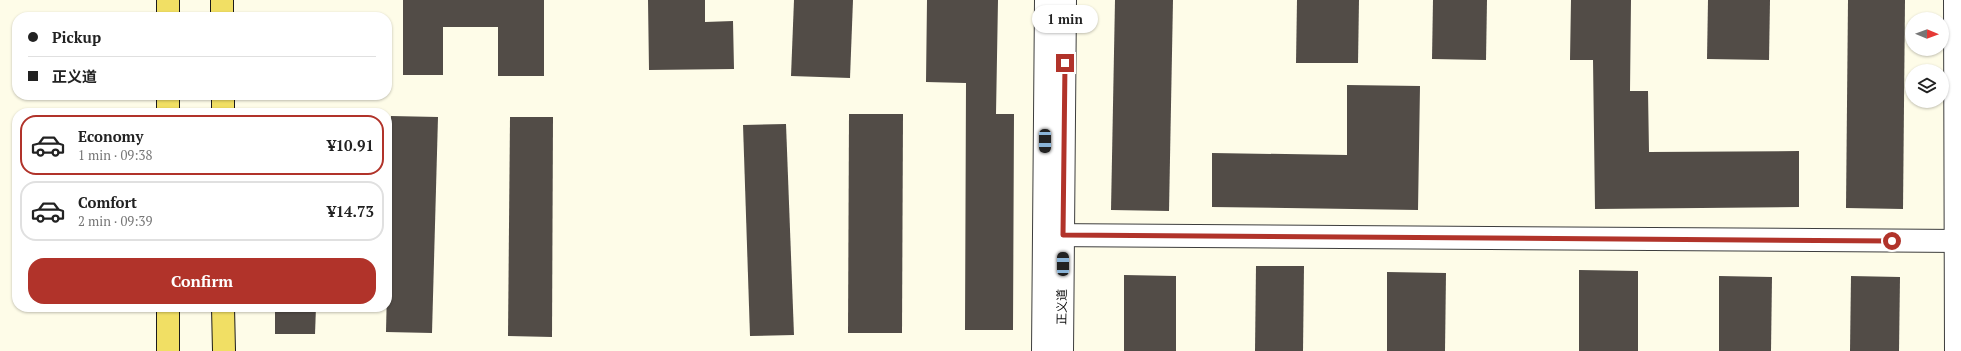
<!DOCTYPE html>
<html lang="en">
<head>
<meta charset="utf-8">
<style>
	body { margin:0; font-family:"PT Serif","Noto Sans SC",serif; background:#f6f6f6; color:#222; height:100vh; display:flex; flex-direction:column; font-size:15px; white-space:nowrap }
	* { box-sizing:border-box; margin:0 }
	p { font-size:13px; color:#767676 }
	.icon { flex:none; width:22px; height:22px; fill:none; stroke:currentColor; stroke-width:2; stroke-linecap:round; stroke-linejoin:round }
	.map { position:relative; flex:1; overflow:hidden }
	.details { position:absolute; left:12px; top:108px; width:380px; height:204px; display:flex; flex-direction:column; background:#fff; border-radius:16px; box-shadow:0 1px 3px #0004 }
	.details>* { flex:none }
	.banner { position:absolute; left:12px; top:12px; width:380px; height:88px; border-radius:16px; box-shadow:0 1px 3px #0004; display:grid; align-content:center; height:88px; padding:0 16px; background:#fff }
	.needle { width:26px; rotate:91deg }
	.buttons { position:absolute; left:1905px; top:12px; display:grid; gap:8px }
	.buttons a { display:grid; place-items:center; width:44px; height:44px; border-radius:50%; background:#fff; box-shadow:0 1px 3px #0004; font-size:20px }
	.end { position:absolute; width:18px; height:18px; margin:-9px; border:5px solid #b1332a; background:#fff; box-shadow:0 0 0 2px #fff }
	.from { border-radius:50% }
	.bubble { position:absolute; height:28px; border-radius:14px; background:#fff; box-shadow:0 1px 3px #0004; font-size:13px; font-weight:700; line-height:28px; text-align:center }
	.car { position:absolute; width:12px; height:24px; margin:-12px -6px; border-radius:5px; box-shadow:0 0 3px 1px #0007; background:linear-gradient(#222 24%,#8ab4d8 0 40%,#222 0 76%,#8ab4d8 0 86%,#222 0) }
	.banner b { display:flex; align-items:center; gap:14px; height:38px; font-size:15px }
	.banner b+b { border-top:1px solid #e0e0e0 }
	.banner i { width:10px; height:10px; background:#222 }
	ul { padding:7px 0 0; list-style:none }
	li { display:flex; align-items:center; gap:12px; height:60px; margin:0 8px 6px; padding:0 8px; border:2px solid #e0e0e0; border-radius:16px }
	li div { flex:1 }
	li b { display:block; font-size:15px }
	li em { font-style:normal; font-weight:700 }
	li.current { border-color:#b1332a }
	li>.icon { width:36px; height:36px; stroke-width:1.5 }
	.button { display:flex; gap:8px; margin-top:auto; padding:8px 16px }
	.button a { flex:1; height:46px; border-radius:16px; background:#b1332a; color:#fff; font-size:16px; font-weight:700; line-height:46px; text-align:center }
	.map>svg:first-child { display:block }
	.building { fill:#524c47 }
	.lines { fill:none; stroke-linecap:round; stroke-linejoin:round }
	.minor-casing { stroke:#3d3d3d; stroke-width:24 }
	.major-casing { stroke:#1b1b1b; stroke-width:24 }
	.minor { stroke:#fff; stroke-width:22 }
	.major { stroke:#f1df64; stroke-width:22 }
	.route { stroke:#b1332a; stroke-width:5 }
	.labels { text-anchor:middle; stroke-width:4; stroke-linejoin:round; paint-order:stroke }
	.street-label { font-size:12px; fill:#0a0a0a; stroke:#fff }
</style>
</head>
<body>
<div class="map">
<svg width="1961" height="351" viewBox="0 0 1961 351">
	<rect width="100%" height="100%" fill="#fefce8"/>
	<g class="building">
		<polygon points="403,0 544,0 544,76 498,76 498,27 443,27 443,75 403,75"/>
		<polygon points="648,0 705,0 705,22 733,21 734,69 649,70"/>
		<polygon points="794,0 853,0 850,78 791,76"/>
		<polygon points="927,0 998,0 996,114 1014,114 1013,330 965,330 966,83 926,82"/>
		<polygon points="1115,0 1173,0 1169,211 1111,210"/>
		<polygon points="1297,0 1359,0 1358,63 1296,63"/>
		<polygon points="1433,0 1487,0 1486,60 1432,59"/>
		<polygon points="1571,0 1631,0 1630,91 1648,91 1649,152 1799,151 1799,207 1595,209 1593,60 1570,60"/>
		<polygon points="1708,0 1770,0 1769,60 1707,59"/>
		<polygon points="1848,0 1905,0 1903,209 1846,208"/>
		<polygon points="1347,85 1420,86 1418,210 1212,207 1212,153 1347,155"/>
		<polygon points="849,114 903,114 902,333 848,333"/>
		<polygon points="391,116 438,117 432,333 386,332"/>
		<polygon points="510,117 553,117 552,337 508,336"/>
		<polygon points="786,124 794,335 750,336 743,125"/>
		<polygon points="1256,266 1304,266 1303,351 1255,351"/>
		<polygon points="1579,270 1638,271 1638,351 1579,351"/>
		<polygon points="1387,272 1446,273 1445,351 1387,351"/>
		<polygon points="1124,275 1176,276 1176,351 1124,351"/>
		<polygon points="1719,276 1772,277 1771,351 1719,351"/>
		<polygon points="1851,276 1900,277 1899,351 1850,351"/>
		<polygon points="275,307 316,307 315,334 275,334"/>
	</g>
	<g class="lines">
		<g class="minor-casing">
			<g id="minor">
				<polyline points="1955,0 1956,351"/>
				<polyline points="1045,235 1961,241"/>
				<polyline points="1043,351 1046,0"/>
				<polyline points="1062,351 1065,0"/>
			</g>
		</g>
		<g class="major-casing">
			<g id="major">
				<polyline points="168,0 168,17"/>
				<polyline points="222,0 222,17"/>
				<polyline points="168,95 168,113"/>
				<polyline points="223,95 223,113"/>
				<polyline points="168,307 168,351"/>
				<polyline points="223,307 224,351"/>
			</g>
		</g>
		<use href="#minor" class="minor"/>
		<use href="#major" class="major"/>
	</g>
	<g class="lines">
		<polyline class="route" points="1065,63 1063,235 1892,241"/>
	</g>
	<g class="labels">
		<g class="street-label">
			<text transform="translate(1062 307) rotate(-89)" y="4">正义道</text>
		</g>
	</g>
</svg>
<div class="buttons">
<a><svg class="needle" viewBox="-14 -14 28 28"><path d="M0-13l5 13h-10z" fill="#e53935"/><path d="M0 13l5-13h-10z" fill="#767676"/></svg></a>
<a><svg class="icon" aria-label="layers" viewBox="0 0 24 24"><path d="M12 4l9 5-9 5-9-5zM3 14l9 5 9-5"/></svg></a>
</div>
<i class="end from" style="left:1892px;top:241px"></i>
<i class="end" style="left:1065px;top:63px"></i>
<div class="bubble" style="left:1032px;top:5px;width:66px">1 min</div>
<i class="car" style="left:1045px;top:141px;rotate:180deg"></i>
<i class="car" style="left:1063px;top:264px;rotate:0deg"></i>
<div class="banner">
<b><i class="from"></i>Pickup</b>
<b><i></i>正义道</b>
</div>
<section class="details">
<ul>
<li class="current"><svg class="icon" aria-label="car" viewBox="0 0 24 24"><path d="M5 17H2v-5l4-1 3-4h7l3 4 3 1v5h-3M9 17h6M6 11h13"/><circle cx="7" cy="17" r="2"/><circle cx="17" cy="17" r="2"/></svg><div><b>Economy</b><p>1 min · 09:38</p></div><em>¥10.91</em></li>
<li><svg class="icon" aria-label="car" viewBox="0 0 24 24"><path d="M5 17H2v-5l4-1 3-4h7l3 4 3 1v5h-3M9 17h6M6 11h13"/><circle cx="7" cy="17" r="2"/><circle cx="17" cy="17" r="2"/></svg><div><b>Comfort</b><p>2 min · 09:39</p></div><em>¥14.73</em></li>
</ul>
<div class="button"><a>Confirm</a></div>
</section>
</div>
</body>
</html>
